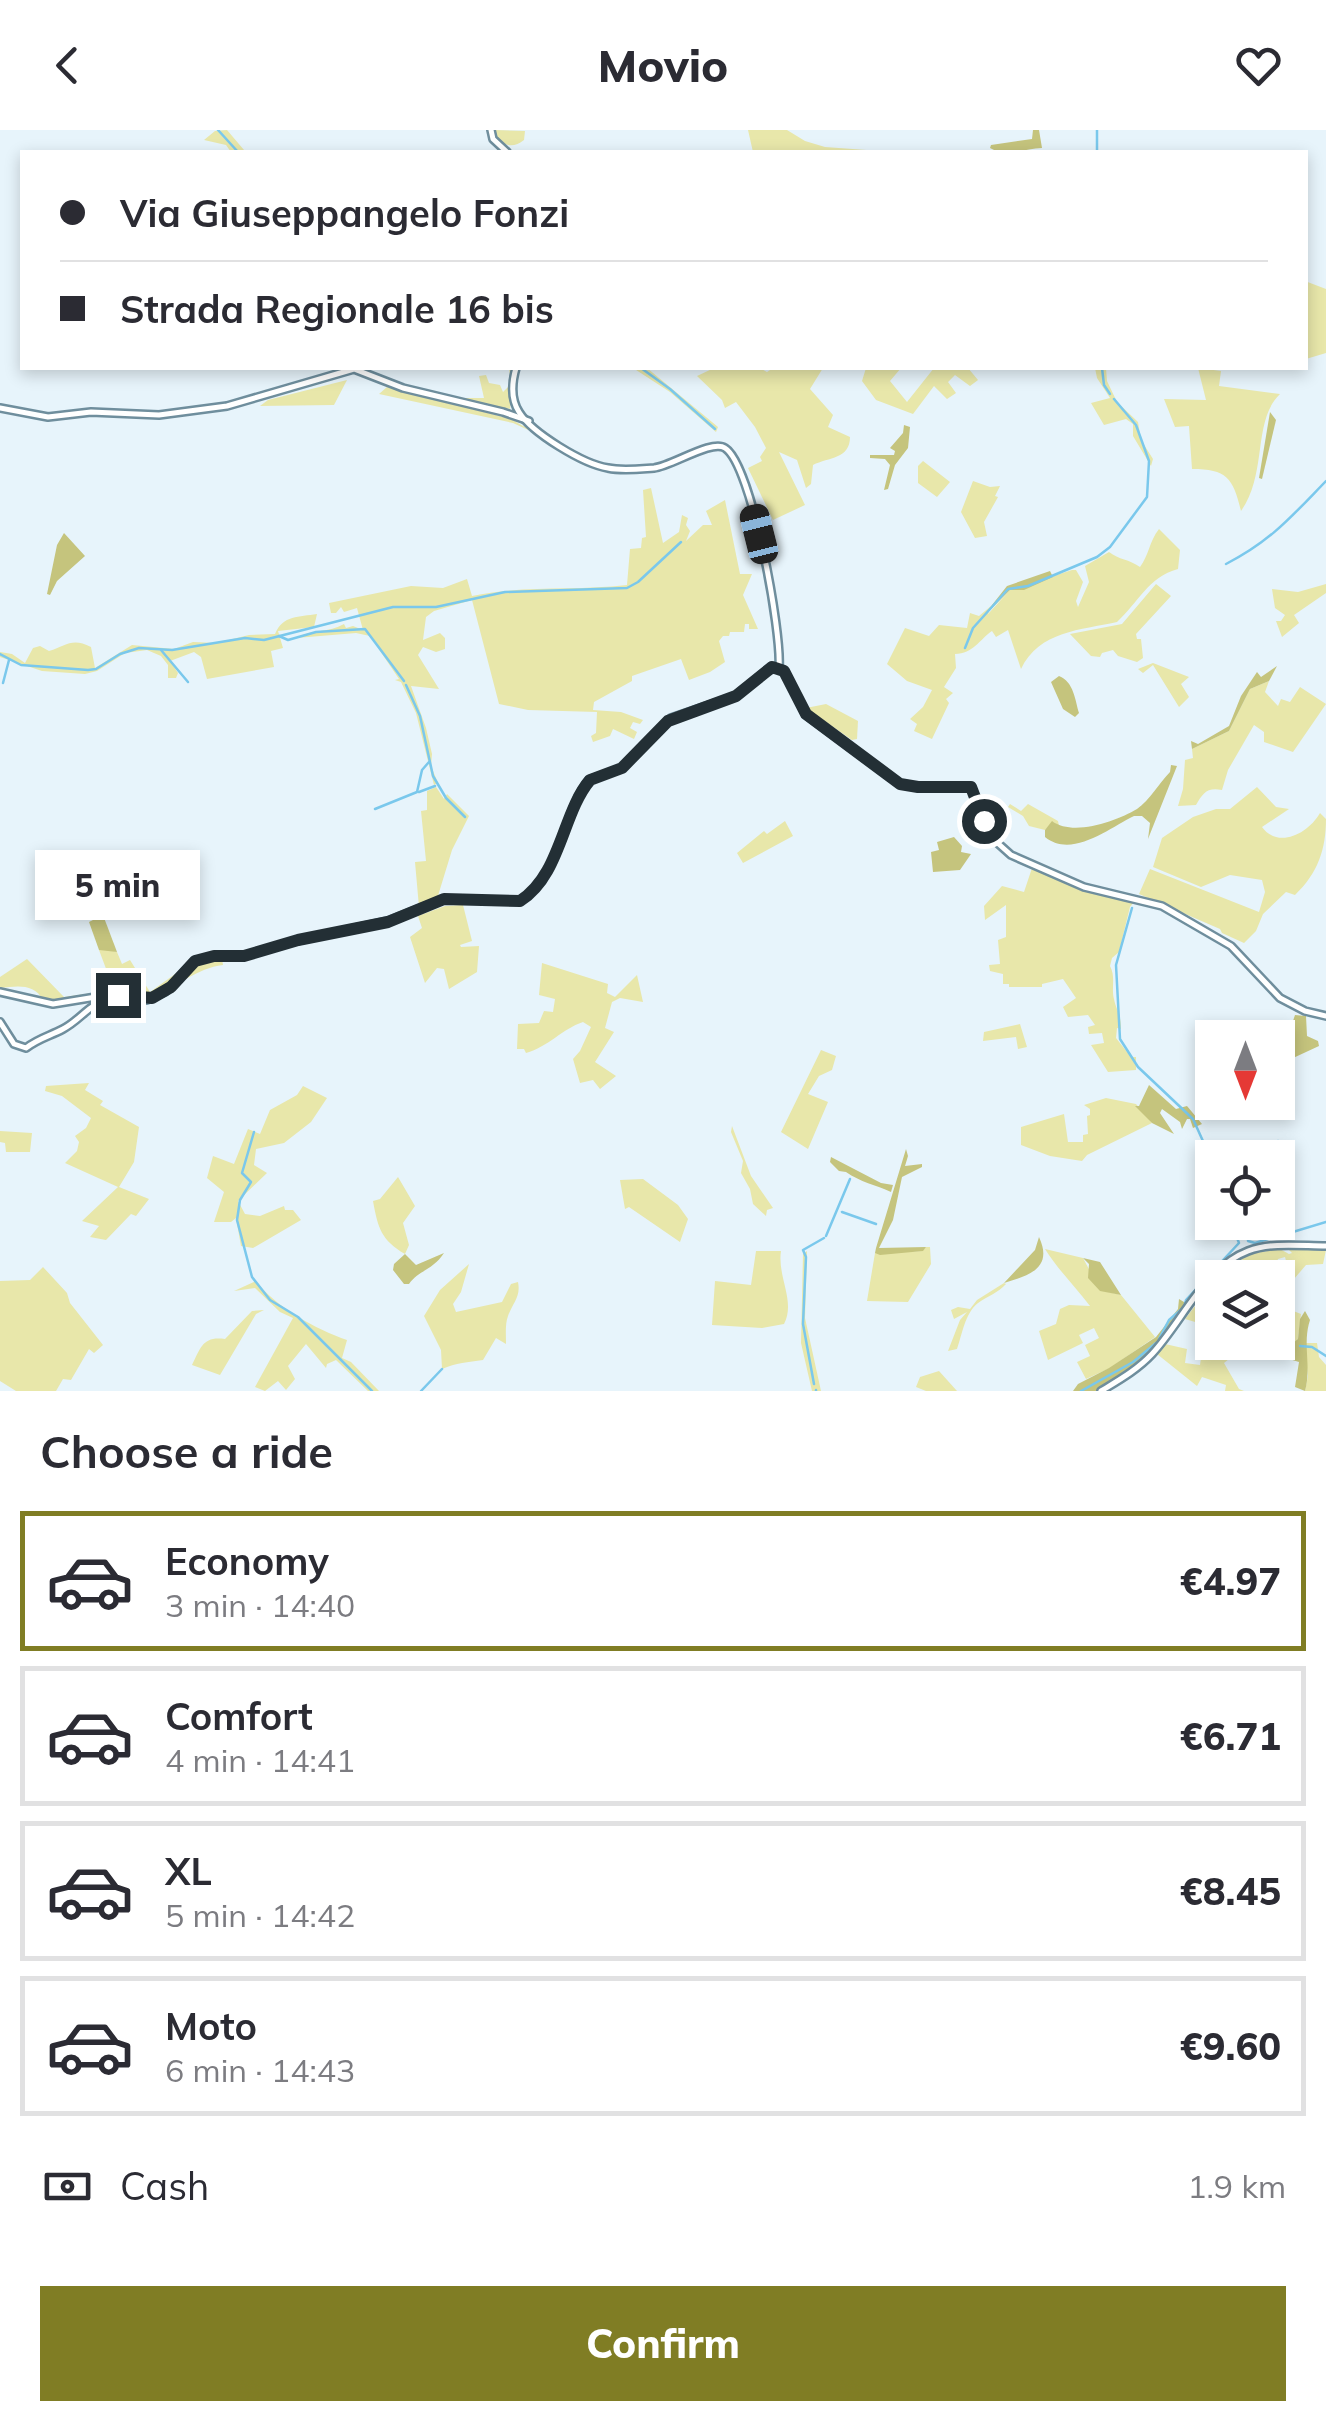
<!DOCTYPE html>
<html lang="en">
<head>
<meta charset="utf-8">
<style>
	body { margin:0; font-family:Mulish,sans-serif; background:#f7f7f7; color:#2b2b33; height:100vh; display:flex; flex-direction:column; font-size:38px; white-space:nowrap }
	* { box-sizing:border-box; margin:0 }
	p { font-size:32px; color:#7c7c81 }
	.icon { flex:none; width:55px; height:55px; fill:none; stroke:currentColor; stroke-width:2; stroke-linecap:round; stroke-linejoin:round }
	.map { position:relative; height:1261px; overflow:hidden }
	.side { display:flex; flex-direction:column; background:#fff; flex:1 }
	.side>* { flex:none }
	.hud { position:absolute; left:20px; top:20px; width:1288px; height:220px; border-radius:0px; box-shadow:0 5px 15px #0003; display:grid; align-content:center; height:220px; padding:0 40px; background:#fff }
	.needle { width:65px; rotate:180deg }
	.fabs { position:absolute; left:1195px; top:890px; display:grid; gap:20px }
	.fabs a { display:grid; place-items:center; width:100px; height:100px; border-radius:0px; background:#fff; box-shadow:0 5px 15px #0003; font-size:50px }
	.end { position:absolute; width:45px; height:45px; margin:-22px; border:12px solid #232f35; background:#fff; box-shadow:0 0 0 5px #fff }
	.from { border-radius:50% }
	.bubble { position:absolute; height:70px; border-radius:0px; background:#fff; box-shadow:0 5px 15px #0003; font-size:32px; font-weight:800; line-height:70px; text-align:center }
	.car { position:absolute; width:30px; height:60px; margin:-30px -15px; border-radius:12px; box-shadow:0 0 8px 2px #0007; background:linear-gradient(#222 24%,#8ab4d8 0 40%,#222 0 76%,#8ab4d8 0 86%,#222 0) }
	.hud b { display:flex; align-items:center; gap:35px; height:95px; font-size:38px }
	.hud b+b { border-top:2px solid #e1e1e2 }
	.hud i { width:25px; height:25px; background:#2b2b33 }
	ul { padding:0; list-style:none }
	li { display:flex; align-items:center; gap:30px; height:140px; margin:0 20px 15px; padding:0 20px; border:5px solid #e1e1e2; border-radius:0px }
	li div { flex:1 }
	li b { display:block; font-size:38px }
	li em { font-style:normal; font-weight:800 }
	li.current { border-color:#807d24 }
	li>.icon { width:90px; height:90px; stroke-width:1.5 }
	h2 { padding:0 40px; font-size:45px; line-height:120px }
	.pay { display:flex; align-items:center; gap:25px; height:110px; padding:0 40px; font-size:38px }
	.pay p { margin-inline-start:auto }
	.cta { display:flex; gap:20px; margin-top:auto; padding:20px 40px }
	.cta a { flex:1; height:115px; border-radius:0px; background:#807d24; color:#fff; font-size:40px; font-weight:800; line-height:115px; text-align:center }
	header { display:flex; justify-content:space-between; align-items:center; height:130px; padding:0 40px; background:#fff; font-size:45px; font-weight:800 }
	.map>svg:first-child { display:block }
	.green { fill:#e8e7aa }
	.forest { fill:#c5c47d }
	.lines { fill:none; stroke-linecap:round; stroke-linejoin:round }
	.stream { stroke:#7ac8ec; stroke-width:2.5 }
	.secondary-casing { stroke:#6f8e9d; stroke-width:10 }
	.secondary { stroke:#fff; stroke-width:5 }
	.route { stroke:#232f35; stroke-width:12 }
</style>
</head>
<body>
<header><svg class="icon" aria-label="back" viewBox="0 0 24 24"><path d="M15 5l-7 7 7 7"/></svg>Movio<svg class="icon" aria-label="heart" viewBox="0 0 24 24"><path d="M12 20l-8-8c-3-5 5-10 8-4 3-6 11-1 8 4z"/></svg></header>
<div class="map">
<svg width="1326" height="1261" viewBox="0 0 1326 1261">
	<rect width="100%" height="100%" fill="#e7f4fb"/>
	<g class="green">
		<polygon points="227,0 244,20 245,22 231,22 226,15 204,10 215,1"/>
		<path d="M495,0L525,1L524,10C512,20 498,15 495,0Z"/>
		<polygon points="748,0 787,0 805,11 825,17 880,21 753,22"/>
		<polygon points="1305,151 1326,159 1326,223 1306,229"/>
		<polygon points="509,238 514,238 510,279 456,268 484,268 479,246 486,245 489,253 500,255 503,262 511,254"/>
		<polygon points="633,238 647,238 718,297 716,302 670,262"/>
		<path d="M714,238H760L767,242L773,238H823L810,259L833,285L828,297L850,307C850,329 829,327 813,335L811,354L806,358L797,330L779,322L805,375L773,390L748,338L762,331L760,327L766,318L755,297L736,272L725,278L722,270L697,246Z"/>
		<polygon points="866,238 901,238 890,251 907,272 934,238 968,238 978,250 970,256 955,245 948,252 956,263 947,269 934,256 913,284 876,270 862,251"/>
		<polygon points="1095,238 1106,238 1107,251 1117,272 1138,292 1141,310 1153,329 1151,336 1133,306 1133,294 1126,289 1104,295 1091,273 1110,268 1097,248"/>
		<path d="M1198,238L1221,241L1219,256L1280,264C1252,291 1268,343 1241,381C1233,348 1227,339 1192,339L1189,296L1175,297L1164,269L1206,270Z"/>
		<polygon points="347,250 334,275 260,276 268,270"/>
		<polygon points="387,257 511,289 537,304 513,293 379,264"/>
		<polygon points="923,331 950,352 937,367 918,353 918,336"/>
		<polygon points="973,351 990,357 1000,356 995,366 998,367 984,392 987,406 975,408 961,382"/>
		<path d="M651,358L663,413L679,402L682,385L688,388L686,395L690,401L686,411L703,395H712L706,381L725,370L740,444H752L743,465L758,499H749V494H745L744,502H730L729,506H723L719,511L725,532L710,542L689,550L681,529L632,546V551L594,572L593,580L621,582L643,590L640,594L633,592L630,598L637,602L634,609L613,599L610,606L593,612L591,606L596,603L597,582L528,580L499,574L472,470L434,481L426,487L423,510L440,503L445,508V519L436,522L423,517L418,525L439,559L411,556L426,598L432,624L431,636L438,653L434,655L416,583L401,552L395,550L399,549L370,506L356,503L296,508C312,499 329,503 344,494L346,498L353,496L363,500L357,478L344,482L341,477L336,483H331L329,473L411,456L443,458L467,449L472,466C523,455 574,461 627,455L630,419L641,418L642,408L646,407L643,360Z"/>
		<path d="M1159,399L1180,420L1178,439C1148,447 1138,473 1117,492C1081,500 1039,501 1021,539L1008,500L996,507L992,501C980,509 973,524 955,524L956,538L944,557L953,563L946,569L949,573L932,609L914,601L917,594L910,589L923,577L932,560L907,551L887,534L905,498L929,506L939,495L967,498L970,483L979,486L991,476L988,484L1010,460L1072,440H1076L1083,452L1076,471L1078,477L1089,452L1085,436L1109,422C1119,430 1129,429 1140,437C1149,425 1149,412 1159,399Z"/>
		<polygon points="1156,454 1171,466 1136,504 1137,509 1141,509 1143,528 1137,532 1118,526 1113,520 1102,523 1100,527 1091,526 1070,504 1122,494"/>
		<polygon points="1326,454 1326,463 1294,485 1299,493 1282,507 1276,491 1281,491 1285,485 1275,478 1272,459 1298,462"/>
		<path d="M317,484L314,497L278,501L283,518L271,521L274,537L207,549L201,527L194,522L170,531L178,543L176,548H168V535L161,526L147,520L125,523L97,541L85,544L42,541L0,527V522L12,524L25,533L33,518L40,516L49,521C66,516 72,507 91,517L95,538L132,515L174,519L193,512L216,513L249,505L275,504C283,485 299,487 317,484Z"/>
		<polygon points="1153,533 1189,547 1181,554 1189,567 1179,577 1153,535 1143,543 1138,539"/>
		<path d="M1269,551L1265,562L1278,576L1281,569L1290,572L1300,557L1326,574L1293,622L1264,612V602L1254,595L1228,640L1222,660C1207,657 1203,663 1196,675L1178,676L1183,659L1185,630L1193,628L1192,619L1229,601L1250,559Z"/>
		<polygon points="826,574 858,591 857,609 852,610 806,578"/>
		<polygon points="436,657 444,669 447,664 469,686 452,720 437,769 419,777 415,732 426,731 421,681 427,680 427,661"/>
		<path d="M1257,657L1276,677L1289,679L1262,697C1278,719 1308,704 1320,683L1326,689C1326,719 1318,743 1295,765L1286,762L1263,784L1256,801L1244,813L1222,803L1220,799L1139,764L1150,739L1259,782L1265,762L1262,750L1230,745L1201,757L1153,737L1162,708L1193,687L1216,679H1230Z"/>
		<polygon points="1010,674 1021,681 1028,674 1058,691 1059,696 1053,692 1045,700 1029,696 1023,686 1008,677"/>
		<polygon points="785,691 793,706 743,733 737,723 764,701 767,704"/>
		<path d="M1032,738L1087,761L1134,772L1130,777L1119,822L1112,828L1110,836C1116,847 1111,858 1114,869C1116,880 1121,883 1121,899L1117,898L1116,908L1131,927H1136V940L1108,942L1091,915L1104,913L1102,903L1089,904L1088,897L1095,895L1088,885L1068,887L1063,877L1076,868L1063,849L1042,854V857H1009V854H1003V844L990,841L989,835L1000,834L998,810L1006,807V775L985,790L984,776L1002,756L1024,762Z"/>
		<polygon points="463,775 472,811 460,815 461,817 479,816 477,842 449,859 444,839 437,838 425,853 410,807 422,798 418,786 445,776"/>
		<path d="M107,819L117,822L122,834L130,830L150,862L196,829L215,824L222,829L223,835C197,838 177,857 152,866C139,870 127,863 114,863C90,863 67,875 43,870C34,853 17,856 0,858V847L27,829L64,867L114,860L99,820Z"/>
		<path d="M542,833L608,854L607,863L615,867L637,845L643,872L620,868L612,872L605,898L614,902L595,932L616,946L600,959L593,950L580,953L573,929L580,921L591,897L583,892C562,899 548,917 526,923L524,919H517L518,894L539,893L544,881L553,882L555,869L539,865Z"/>
		<polygon points="1020,894 1027,917 1018,919 1016,907 983,911 984,902"/>
		<polygon points="821,920 836,926 832,940 819,946 808,964 828,972 808,1019 781,1002"/>
		<polygon points="89,953 85,960 103,971 100,975 139,997 134,1032 119,1057 149,1069 136,1086 131,1084 106,1110 90,1107 99,1096 82,1091 118,1057 65,1033 77,1021 79,1012 75,1006 86,998 91,988 62,966 45,961 46,956"/>
		<polygon points="303,956 327,968 311,992 284,1013 256,1019 254,1035 267,1043 238,1071 245,1084 260,1086 284,1076 285,1080 293,1080 301,1090 253,1118 241,1116 236,1088 231,1092 214,1092 224,1062 207,1048 213,1026 234,1034 248,999 260,1004 270,980 297,965"/>
		<polygon points="1106,968 1136,974 1152,993 1087,1025 1082,1031 1050,1026 1021,1015 1021,997 1064,984 1068,1012 1083,1012 1083,1005 1088,1004 1087,986 1090,985 1090,979 1084,975"/>
		<polygon points="732,996 751,1046 773,1078 767,1080 766,1086 753,1074 750,1059 741,1043 743,1031 731,1002"/>
		<polygon points="0,1001 32,1003 30,1022 6,1022 5,1013 0,1012"/>
		<path d="M398,1047L415,1076L403,1093L409,1115L405,1124C381,1110 378,1098 373,1071L380,1069Z"/>
		<polygon points="643,1049 678,1075 688,1089 680,1112 629,1077 625,1079 620,1050"/>
		<polygon points="926,1117 930,1117 931,1134 908,1172 867,1171 875,1123 922,1121"/>
		<path d="M1045,1119L1083,1128L1100,1160L1121,1165L1155,1207L1110,1238L1086,1249L1077,1232L1090,1226L1085,1215L1099,1208L1094,1198L1079,1205L1083,1213L1048,1230L1039,1201L1056,1194L1060,1179L1069,1175L1090,1176C1075,1156 1058,1140 1045,1119Z"/>
		<polygon points="1280,1119 1289,1124 1292,1123 1288,1119 1326,1120 1323,1134 1306,1135 1294,1149 1295,1140 1288,1138 1285,1127 1278,1129 1276,1135 1258,1139 1261,1147 1218,1147 1249,1124"/>
		<path d="M756,1121H781C777,1147 796,1171 784,1194L762,1198L712,1195L715,1151L751,1155Z"/>
		<polygon points="807,1121 805,1188 821,1261 812,1261 801,1213 803,1124"/>
		<path d="M469,1134L461,1162L453,1174L456,1182L502,1172L511,1154L518,1152C521,1167 513,1172 508,1186C505,1194 506,1205 506,1214L496,1208L483,1230C468,1232 456,1233 442,1239L441,1220L424,1186L440,1160Z"/>
		<polygon points="43,1137 67,1163 70,1173 103,1215 94,1223 89,1219 71,1250 63,1249 56,1261 16,1261 0,1251 0,1151 30,1150"/>
		<path d="M256,1151C274,1176 317,1200 347,1210L342,1228L351,1232L379,1261H368L336,1230L327,1234L326,1238L306,1214L288,1236L295,1249L286,1260L278,1251L265,1261L255,1257L293,1188L280,1182L255,1158L234,1161Z"/>
		<path d="M1004,1153L1006,1154C998,1163 988,1166 978,1173C965,1183 962,1205 957,1219L948,1221L960,1190L967,1182L954,1189L951,1180L958,1177L970,1179L977,1170Z"/>
		<polygon points="1212,1154 1212,1197 1185,1189"/>
		<polygon points="1278,1175 1301,1184 1298,1209 1288,1223 1289,1229 1255,1222 1257,1216 1268,1219 1272,1213 1278,1212"/>
		<path d="M264,1180L256,1184L220,1245L192,1235C201,1217 203,1206 225,1209L252,1181Z"/>
		<polygon points="1304,1213 1317,1213 1319,1227 1326,1235 1326,1261 1305,1261 1308,1246"/>
		<polygon points="1165,1214 1187,1219 1185,1233 1200,1235 1202,1221 1229,1229 1224,1233 1239,1259 1244,1261 1225,1261 1226,1255 1202,1247 1197,1256 1157,1224"/>
		<polygon points="939,1241 957,1261 926,1261 916,1257 920,1247"/>
	</g>
	<g class="forest">
		<path d="M1033,0H1039L1042,18C1024,19 1005,27 990,18L991,15L1032,9Z"/>
		<polygon points="1270,282 1276,290 1262,349 1259,348"/>
		<polygon points="904,295 910,297 908,318 895,335 888,359 884,360 890,335 885,329 870,328 870,325 894,325 895,321 890,318 903,303"/>
		<polygon points="64,403 85,426 57,451 50,465 47,464 57,415"/>
		<polygon points="1050,441 1053,447 1024,460 1010,460 981,489 1007,456"/>
		<polygon points="1277,536 1269,551 1250,559 1229,601 1192,619 1191,611 1198,614 1229,596 1241,566 1257,542 1261,547"/>
		<path d="M1059,546C1074,552 1075,570 1079,583L1075,587L1063,579L1051,552Z"/>
		<path d="M1171,635L1177,636L1148,709L1150,693L1142,686H1134C1109,698 1072,729 1045,707V700L1052,691C1073,707 1117,691 1137,679C1150,670 1159,653 1170,642Z"/>
		<polygon points="954,707 962,716 961,722 971,724 960,740 933,742 931,722 939,720 937,712"/>
		<polygon points="103,785 117,822 99,820 89,792"/>
		<polygon points="1295,885 1306,886 1307,906 1318,911 1319,916 1278,935 1281,926 1278,914 1285,915"/>
		<polygon points="1149,955 1176,979 1187,976 1202,994 1193,998 1190,989 1187,989 1182,999 1180,992 1162,979 1160,983 1174,1004 1152,993 1135,976 1139,976"/>
		<polygon points="906,1019 908,1026 905,1036 922,1034 922,1037 902,1047 893,1090 879,1118 926,1117 923,1121 880,1125 875,1123 876,1118"/>
		<path d="M831,1027L881,1053L893,1055L891,1062C876,1055 860,1052 846,1042L839,1041L830,1032Z"/>
		<path d="M1039,1107C1054,1139 1027,1146 1004,1153L1035,1120Z"/>
		<path d="M444,1123C433,1140 419,1140 409,1154H404L393,1140L394,1134L405,1124L416,1135Z"/>
		<polygon points="1083,1128 1100,1132 1121,1165 1100,1161 1088,1148 1089,1134"/>
		<polygon points="1179,1169 1189,1175 1144,1229 1096,1261 1073,1261 1078,1254 1109,1238 1156,1207 1178,1179"/>
		<path d="M1305,1181L1310,1190C1302,1214 1312,1237 1305,1261L1295,1257L1299,1232L1289,1229L1288,1217L1298,1209L1300,1189Z"/>
	</g>
	<g class="lines">
		<g class="stream">
			<polyline points="218,0 238,22"/>
			<polyline points="1097,0 1097,22"/>
			<polyline points="641,238 670,259 715,299"/>
			<polyline points="1102,238 1104,255 1110,264"/>
			<path d="M1226,434C1271,411 1292,386 1326,351"/>
			<polyline points="279,506 288,510 316,502 365,499 404,551"/>
			<polyline points="965,518 973,498 1008,459 1028,456 1097,427 1110,417 1147,367 1149,331 1136,295 1114,269"/>
			<polyline points="161,520 188,552"/>
			<polyline points="0,524 21,535 88,540 96,539 120,524 139,518 172,520 245,508 264,510 393,477 436,477 505,462 627,458 638,452 681,412"/>
			<polyline points="3,553 9,530"/>
			<polyline points="406,555 420,586 433,646 446,668 465,687"/>
			<polyline points="419,662 435,656"/>
			<polyline points="375,679 417,662 422,640 429,632"/>
			<polyline points="1132,778 1116,835 1120,909 1138,937 1193,989 1212,1031"/>
			<polyline points="254,1002 242,1043 251,1052 240,1070 237,1090 252,1147 270,1170 298,1187 372,1261"/>
			<polyline points="1273,1028 1278,1011"/>
			<polyline points="842,1082 876,1094"/>
			<polyline points="1250,1092 1248,1111 1255,1113 1268,1109"/>
			<polyline points="826,1106 850,1049"/>
			<polyline points="1273,1108 1326,1092"/>
			<polyline points="1159,1209 1169,1190 1184,1177 1186,1170 1239,1113 1231,1092"/>
			<polyline points="1300,1216 1312,1217 1326,1226"/>
			<polyline points="814,1254 803,1194 806,1127 803,1120 824,1108"/>
			<polyline points="816,1260 816,1261"/>
			<polyline points="421,1261 442,1239"/>
			<polyline points="1081,1261 1133,1232 1156,1213"/>
		</g>
		<g class="secondary-casing">
			<g id="secondary">
				<polyline points="491,0 493,9 507,22"/>
				<path d="M516,238C512,252 510,268 519,282C532,303 583,334 608,338C622,341 639,339 654,338C672,336 712,309 725,318C752,335 782,503 779,538"/>
				<polyline points="0,278 48,287 91,282 159,285 227,276 354,239 403,258 503,282 529,291"/>
				<polyline points="779,538 786,544 806,585 900,654 918,657 971,657 992,708 1011,725 1084,757 1162,776 1231,816 1280,868 1305,881 1326,886"/>
				<path d="M0,862L53,874L108,865L147,870L165,862L195,831L213,826H244L291,812L388,791L444,769L520,771C561,744 562,683 589,650L622,638L671,588L736,566L767,540L779,538"/>
				<path d="M0,892L14,914L26,918C39,908 50,906 63,899C82,889 91,871 113,868"/>
				<path d="M1101,1261C1119,1250 1137,1240 1152,1224C1182,1192 1204,1138 1248,1121C1272,1112 1301,1116 1326,1116"/>
			</g>
		</g>
		<use href="#secondary" class="secondary"/>
	</g>
	<g class="lines">
		<path class="route" d="M118,865L152,868L171,857L195,831L214,826H244L298,810L388,792L444,769L520,771C561,745 562,683 590,650L622,638L668,591L736,566L772,537L784,541L806,584L900,654L918,657H971L984,691"/>
	</g>
</svg>
<div class="fabs">
<a><svg class="needle" viewBox="-14 -14 28 28"><path d="M0-13l5 13h-10z" fill="#e53935"/><path d="M0 13l5-13h-10z" fill="#7c7c81"/></svg></a>
<a><svg class="icon" aria-label="locate" viewBox="0 0 24 24"><circle cx="12" cy="12" r="6"/><path d="M12 2v4M12 18v4M2 12h4M18 12h4"/></svg></a>
<a><svg class="icon" aria-label="layers" viewBox="0 0 24 24"><path d="M12 4l9 5-9 5-9-5zM3 14l9 5 9-5"/></svg></a>
</div>
<i class="end from" style="left:984px;top:691px"></i>
<i class="end" style="left:118px;top:865px"></i>
<div class="bubble" style="left:35px;top:720px;width:165px">5 min</div>
<i class="car" style="left:759px;top:404px;rotate:346deg"></i>
<div class="hud">
<b><i class="from"></i>Via Giuseppangelo Fonzi</b>
<b><i></i>Strada Regionale 16 bis</b>
</div>
</div>
<section class="side">
<h2>Choose a ride</h2>
<ul>
<li class="current"><svg class="icon" aria-label="car" viewBox="0 0 24 24"><path d="M5 17H2v-5l4-1 3-4h7l3 4 3 1v5h-3M9 17h6M6 11h13"/><circle cx="7" cy="17" r="2"/><circle cx="17" cy="17" r="2"/></svg><div><b>Economy</b><p>3 min · 14:40</p></div><em>€4.97</em></li>
<li><svg class="icon" aria-label="car" viewBox="0 0 24 24"><path d="M5 17H2v-5l4-1 3-4h7l3 4 3 1v5h-3M9 17h6M6 11h13"/><circle cx="7" cy="17" r="2"/><circle cx="17" cy="17" r="2"/></svg><div><b>Comfort</b><p>4 min · 14:41</p></div><em>€6.71</em></li>
<li><svg class="icon" aria-label="car" viewBox="0 0 24 24"><path d="M5 17H2v-5l4-1 3-4h7l3 4 3 1v5h-3M9 17h6M6 11h13"/><circle cx="7" cy="17" r="2"/><circle cx="17" cy="17" r="2"/></svg><div><b>XL</b><p>5 min · 14:42</p></div><em>€8.45</em></li>
<li><svg class="icon" aria-label="car" viewBox="0 0 24 24"><path d="M5 17H2v-5l4-1 3-4h7l3 4 3 1v5h-3M9 17h6M6 11h13"/><circle cx="7" cy="17" r="2"/><circle cx="17" cy="17" r="2"/></svg><div><b>Moto</b><p>6 min · 14:43</p></div><em>€9.60</em></li>
</ul>
<div class="pay"><svg class="icon" aria-label="cash" viewBox="0 0 24 24"><path d="M3 7h18v10H3z"/><circle cx="12" cy="12" r="2"/></svg>Cash<p>1.9 km</p></div>
<div class="cta"><a>Confirm</a></div>
</section>
</body>
</html>
